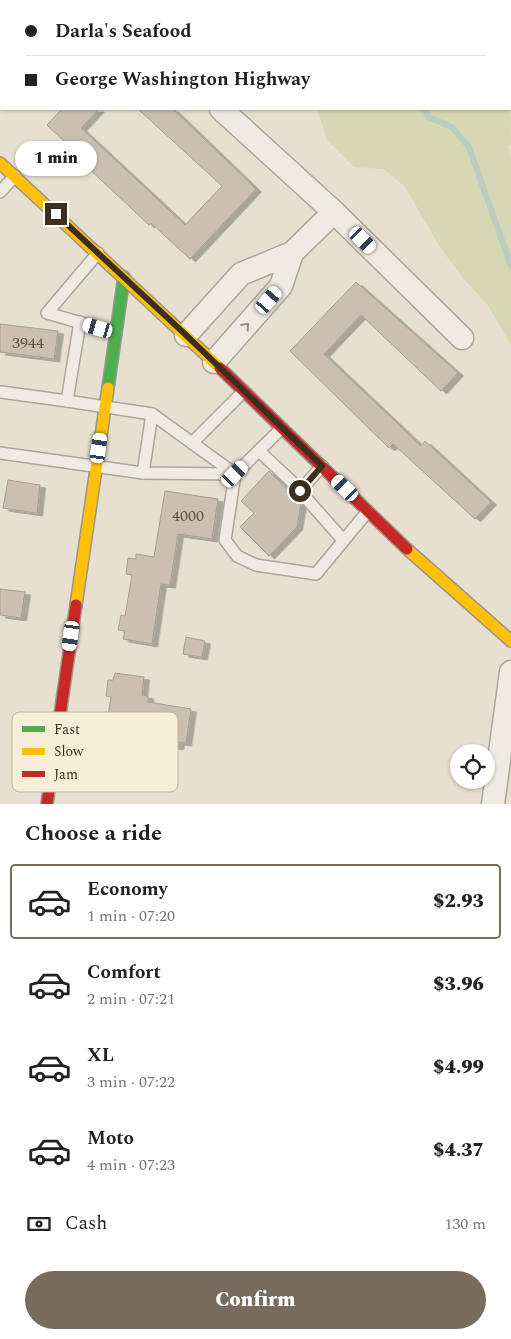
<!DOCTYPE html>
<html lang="en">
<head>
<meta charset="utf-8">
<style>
	body { margin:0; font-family:Spectral,serif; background:#f2f2f2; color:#222; height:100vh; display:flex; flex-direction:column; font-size:19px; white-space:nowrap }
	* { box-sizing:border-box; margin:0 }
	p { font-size:16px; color:#767676 }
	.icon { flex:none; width:28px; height:28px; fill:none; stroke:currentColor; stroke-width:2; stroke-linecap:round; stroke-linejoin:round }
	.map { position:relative; height:804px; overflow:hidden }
	.panel { display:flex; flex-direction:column; background:#fff; flex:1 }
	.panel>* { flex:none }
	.hud { position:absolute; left:0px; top:0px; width:511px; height:110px; box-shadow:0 1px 4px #0004; display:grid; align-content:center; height:110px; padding:0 25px; background:#fff }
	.tools { position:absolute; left:450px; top:744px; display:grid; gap:10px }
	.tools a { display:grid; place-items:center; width:45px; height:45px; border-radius:50%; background:#fff; box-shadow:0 1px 4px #0004; font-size:25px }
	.end { position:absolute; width:22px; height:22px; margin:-11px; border:6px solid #3d2e20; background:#fff; box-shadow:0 0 0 2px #fff }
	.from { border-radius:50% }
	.bubble { position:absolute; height:35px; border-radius:18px; background:#fff; box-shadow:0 1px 4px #0004; font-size:16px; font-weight:800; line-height:35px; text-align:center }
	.car { position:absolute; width:15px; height:30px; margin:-15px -8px; border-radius:6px; box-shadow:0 0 4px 1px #0007; background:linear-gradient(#fff 24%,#345 0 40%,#fff 0 76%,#345 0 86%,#fff 0) }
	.hud b { display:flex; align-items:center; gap:18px; height:48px; font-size:19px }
	.hud b+b { border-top:1px solid #e0e0e0 }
	.hud i { width:12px; height:12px; background:#222 }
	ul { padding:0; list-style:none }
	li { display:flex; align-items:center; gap:15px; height:75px; margin:0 10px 8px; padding:0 15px; border:2px solid transparent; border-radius:5px }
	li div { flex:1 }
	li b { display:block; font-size:19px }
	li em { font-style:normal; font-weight:800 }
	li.current { border-color:#786c5e }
	li>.icon { width:45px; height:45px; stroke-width:1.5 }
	h2 { padding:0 25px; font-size:22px; line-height:60px }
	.pay { display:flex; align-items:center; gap:12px; height:55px; padding:0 25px; font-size:19px }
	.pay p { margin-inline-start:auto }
	.cta { display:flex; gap:10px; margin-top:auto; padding:10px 25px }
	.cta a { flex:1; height:58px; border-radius:30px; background:#786c5e; color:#fff; font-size:20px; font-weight:800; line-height:58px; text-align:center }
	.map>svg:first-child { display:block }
	.green { fill:#d6d7b3 }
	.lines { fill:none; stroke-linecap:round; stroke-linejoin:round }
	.stream { stroke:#bcccc2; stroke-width:6 }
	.building { fill:#cbbfb2; stroke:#a89c90; filter:url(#shadow) }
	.lane-casing { stroke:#ada599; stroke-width:14 }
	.street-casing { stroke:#ada599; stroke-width:25 }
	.fast-casing { stroke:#9c958a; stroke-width:14 }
	.slow-casing { stroke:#9c958a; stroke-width:14 }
	.jam-casing { stroke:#9c958a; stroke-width:14 }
	.lane { stroke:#efebe3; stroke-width:11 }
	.street { stroke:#efebe3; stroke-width:22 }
	.fast { stroke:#4caf50; stroke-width:11 }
	.slow { stroke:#ffc107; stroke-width:11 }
	.jam { stroke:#c62828; stroke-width:11 }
	.oneway { stroke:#968c82 }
	.route { stroke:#3d2e20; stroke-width:6 }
	.labels { text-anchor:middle; stroke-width:5; stroke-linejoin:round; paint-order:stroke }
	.number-label { font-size:16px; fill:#605244 }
	.key { fill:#f7eed8; stroke:#bfb4a1; stroke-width:1 }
	.key-label { font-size:14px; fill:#3d2e20 }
</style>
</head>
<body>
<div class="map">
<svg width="511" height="804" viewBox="0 0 511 804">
	<defs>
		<filter id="shadow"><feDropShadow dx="5.5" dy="3" stdDeviation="0" flood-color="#0004"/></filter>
	</defs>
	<rect width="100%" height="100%" fill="#e7e0d1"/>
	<polygon class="green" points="510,82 511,144 508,146 511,162 511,345 487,304 462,277 438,244 405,187 384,169 354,167 327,140 317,109 510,109"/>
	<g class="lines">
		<g class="stream">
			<polyline points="387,0 387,1"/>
			<polyline points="425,109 428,117 452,127 469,147 511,266"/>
		</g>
	</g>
	<g class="building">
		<polygon points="62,109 99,109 81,128 185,225 222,186 138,109 173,109 256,189 190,259 151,223 149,225 84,164 86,162 47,125"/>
		<polygon points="356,282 458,373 441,391 361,315 324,354 421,446 425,441 491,502 475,519 393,444 389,448 290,351"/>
		<polygon points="0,324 58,331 54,359 0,352"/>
		<polygon points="269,471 301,504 297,527 269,556 240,527 254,513 241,501"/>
		<polygon points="8,480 40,485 37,513 3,508"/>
		<polygon points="165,491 218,499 212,539 178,534 170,585 161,584 152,644 123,639 125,631 118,630 121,615 125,616 132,575 126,574 128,558 136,559 136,554 154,557"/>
		<polygon points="0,589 25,592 21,618 0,615"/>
		<polygon points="186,637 205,641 202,657 183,654"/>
		<polygon points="115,673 144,677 142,695 148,696 148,702 191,709 186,743 179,742 178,747 143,741 143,744 139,743 137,760 129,759 128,764 102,759 103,749 95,748 98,727 106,728 111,697 106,696 108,680 113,680"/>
	</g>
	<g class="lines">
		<g class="lane-casing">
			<g id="lane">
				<polyline points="269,0 269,1"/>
				<polyline points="0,192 15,176"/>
				<polyline points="98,253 47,313 116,333"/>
				<polyline points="80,322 67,401 152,414 235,474 225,540 237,556 256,565 316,574 368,511"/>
				<polyline points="1,392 67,401"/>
				<polyline points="192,443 244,391"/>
				<polyline points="259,451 290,480 343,540"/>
				<polyline points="0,453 143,473 235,474 282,428"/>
				<polyline points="143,473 152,414"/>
				<polyline points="300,491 322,466"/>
			</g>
		</g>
		<g class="street-casing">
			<g id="street">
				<polyline points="103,0 104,1"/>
				<polyline points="221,109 334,212 462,338"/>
				<polyline points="292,253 334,212"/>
				<polyline points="186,335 241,274 292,253 281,286 214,362"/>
				<polyline points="493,804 511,672"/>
			</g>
		</g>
		<g class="fast-casing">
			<polyline id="fast" points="108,388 124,277"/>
		</g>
		<g class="slow-casing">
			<g id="slow">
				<polyline points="0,163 220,368"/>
				<polyline points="407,549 511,641"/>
				<polyline points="76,605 108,388"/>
			</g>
		</g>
		<g class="jam-casing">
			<g id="jam">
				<polyline points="220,368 407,549"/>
				<polyline points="47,804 76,605"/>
			</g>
		</g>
		<use href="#lane" class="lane"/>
		<use href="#street" class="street"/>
		<use href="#fast" class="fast"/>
		<use href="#slow" class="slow"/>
		<use href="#jam" class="jam"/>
	</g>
	<defs><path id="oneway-chevron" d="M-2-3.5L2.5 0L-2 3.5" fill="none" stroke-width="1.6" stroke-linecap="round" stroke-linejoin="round" transform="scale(1.25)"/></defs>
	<use class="oneway" href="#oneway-chevron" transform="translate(246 326) rotate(-49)"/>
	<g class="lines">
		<polyline class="route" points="56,214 186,335 322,466 300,491"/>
	</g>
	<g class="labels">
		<g class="number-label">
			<text x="28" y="348">3944</text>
			<text x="188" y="521">4000</text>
		</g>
	</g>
	<rect x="12" y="712" width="166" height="80" rx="8" class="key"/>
	<rect x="22" y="726" width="23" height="6" fill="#4caf50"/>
	<rect x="22" y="748" width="23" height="7" fill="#ffc107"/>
	<rect x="22" y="771" width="23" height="6" fill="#c62828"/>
	<g class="key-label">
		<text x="54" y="734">Fast</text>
		<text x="54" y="756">Slow</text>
		<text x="54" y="779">Jam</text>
	</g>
</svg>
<div class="tools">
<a><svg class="icon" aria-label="locate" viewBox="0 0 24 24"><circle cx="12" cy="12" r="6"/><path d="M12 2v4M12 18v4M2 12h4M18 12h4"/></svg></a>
</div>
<i class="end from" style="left:300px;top:491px"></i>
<i class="end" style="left:56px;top:214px"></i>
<div class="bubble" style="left:15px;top:141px;width:82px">1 min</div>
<i class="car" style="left:363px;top:240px;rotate:135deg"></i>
<i class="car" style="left:269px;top:300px;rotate:41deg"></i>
<i class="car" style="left:98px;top:328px;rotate:286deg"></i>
<i class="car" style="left:99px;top:448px;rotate:8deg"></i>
<i class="car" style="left:235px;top:474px;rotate:45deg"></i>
<i class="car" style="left:345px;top:488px;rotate:314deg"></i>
<i class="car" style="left:71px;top:636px;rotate:188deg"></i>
<div class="hud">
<b><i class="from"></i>Darla's Seafood</b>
<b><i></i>George Washington Highway</b>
</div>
</div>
<section class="panel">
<h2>Choose a ride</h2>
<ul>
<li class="current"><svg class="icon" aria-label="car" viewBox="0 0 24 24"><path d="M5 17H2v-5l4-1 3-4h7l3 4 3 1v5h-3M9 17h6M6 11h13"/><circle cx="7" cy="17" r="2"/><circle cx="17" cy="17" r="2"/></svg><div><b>Economy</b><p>1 min · 07:20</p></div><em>$2.93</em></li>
<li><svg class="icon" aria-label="car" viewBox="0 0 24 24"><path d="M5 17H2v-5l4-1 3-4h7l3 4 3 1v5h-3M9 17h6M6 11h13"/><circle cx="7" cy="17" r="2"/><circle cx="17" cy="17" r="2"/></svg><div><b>Comfort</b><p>2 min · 07:21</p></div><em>$3.96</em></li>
<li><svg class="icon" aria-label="car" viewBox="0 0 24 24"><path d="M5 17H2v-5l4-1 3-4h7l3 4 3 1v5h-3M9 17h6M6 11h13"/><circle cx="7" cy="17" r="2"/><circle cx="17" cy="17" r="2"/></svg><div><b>XL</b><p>3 min · 07:22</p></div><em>$4.99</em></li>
<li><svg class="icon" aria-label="car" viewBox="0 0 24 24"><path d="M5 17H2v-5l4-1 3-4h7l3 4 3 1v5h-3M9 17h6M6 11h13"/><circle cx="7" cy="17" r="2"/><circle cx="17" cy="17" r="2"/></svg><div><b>Moto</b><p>4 min · 07:23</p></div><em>$4.37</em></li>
</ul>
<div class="pay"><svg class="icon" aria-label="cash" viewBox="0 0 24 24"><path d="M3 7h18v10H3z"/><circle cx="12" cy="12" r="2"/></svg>Cash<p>130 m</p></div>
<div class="cta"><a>Confirm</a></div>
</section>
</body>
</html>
